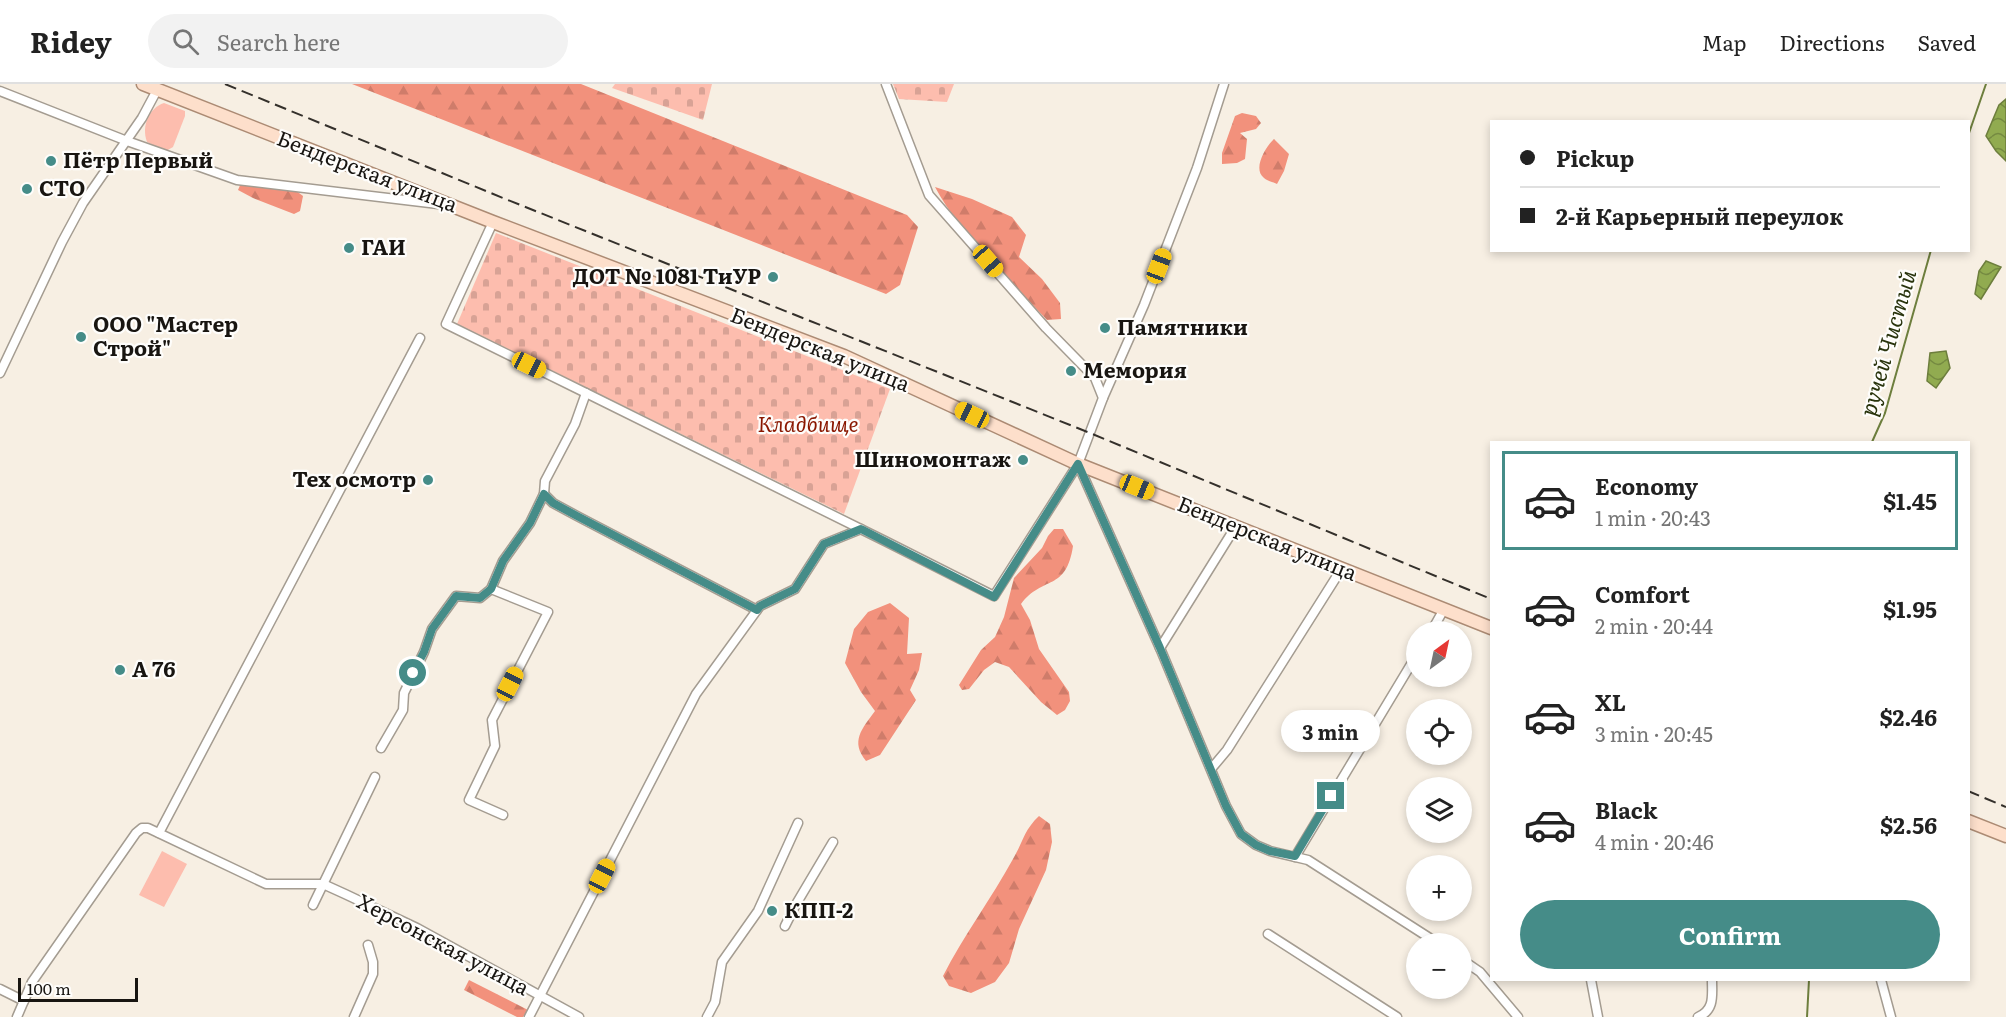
<!DOCTYPE html>
<html lang="en">
<head>
<meta charset="utf-8">
<style>
	body { margin:0; font-family:Literata,serif; background:#f2f2f2; color:#222; height:100vh; display:flex; flex-direction:column; font-size:22px; white-space:nowrap }
	* { box-sizing:border-box; margin:0 }
	p { font-size:20px; color:#767676 }
	.icon { flex:none; width:33px; height:33px; fill:none; stroke:currentColor; stroke-width:2; stroke-linecap:round; stroke-linejoin:round }
	.map { position:relative; flex:1; overflow:hidden }
	.panel { position:absolute; left:1490px; top:357px; width:480px; height:540px; display:flex; flex-direction:column; background:#fff; border-radius:0px; box-shadow:0 3px 9px #0003 }
	.panel>* { flex:none }
	.guide { position:absolute; left:1490px; top:36px; width:480px; height:132px; border-radius:0px; box-shadow:0 3px 9px #0003; display:grid; align-content:center; height:132px; padding:0 30px; background:#fff }
	.needle { width:39px; rotate:33deg }
	.controls { position:absolute; left:1406px; top:537px; display:grid; gap:12px }
	.controls a { display:grid; place-items:center; width:66px; height:66px; border-radius:50%; background:#fff; box-shadow:0 3px 9px #0003; font-size:30px }
	.scale { position:absolute; left:18px; bottom:15px; width:120px; box-sizing:border-box; padding-left:6px; border:3px solid #181511; border-top:0; font-size:16px; line-height:21px; white-space:nowrap; color:#181511; -webkit-text-stroke:4px #fefdfb; paint-order:stroke }
	.end { position:absolute; width:27px; height:27px; margin:-14px; border:8px solid #458c88; background:#fff; box-shadow:0 0 0 3px #fff }
	.from { border-radius:50% }
	.bubble { position:absolute; height:42px; border-radius:21px; background:#fff; box-shadow:0 3px 9px #0003; font-size:20px; font-weight:700; line-height:42px; text-align:center }
	.car { position:absolute; width:18px; height:36px; margin:-18px -9px; border-radius:8px; box-shadow:0 0 4px 2px #0007; background:linear-gradient(#f5c518 24%,#345 0 40%,#f5c518 0 76%,#345 0 86%,#f5c518 0) }
	.guide b { display:flex; align-items:center; gap:21px; height:57px; font-size:22px }
	.guide b+b { border-top:2px solid #e0e0e0 }
	.guide i { width:15px; height:15px; background:#222 }
	ul { padding:10px 0 0; list-style:none }
	li { display:flex; align-items:center; gap:18px; height:99px; margin:0 12px 9px; padding:0 18px; border:3px solid transparent; border-radius:0px }
	li div { flex:1 }
	li b { display:block; font-size:22px }
	li em { font-style:normal; font-weight:700 }
	li.active { border-color:#458c88 }
	li>.icon { width:54px; height:54px; stroke-width:1.5 }
	.primary-button { display:flex; gap:12px; margin-top:auto; padding:12px 30px }
	.primary-button a { flex:1; height:69px; border-radius:36px; background:#458c88; color:#fff; font-size:24px; font-weight:700; line-height:69px; text-align:center }
	header { display:flex; align-items:center; gap:36px; box-sizing:border-box; height:84px; padding:0 30px; background:#fff; border-bottom:2px solid #e0e0e0 }
	header strong { font-size:28px }
	nav { display:flex; gap:33px; margin-inline-start:auto; font-size:21px }
	.search { width:420px; height:54px; background:#f2f2f2; display:flex; align-items:center; gap:15px; box-sizing:border-box; padding:0 21px; border-radius:33px; color:#767676; font-size:22px }
	.map>svg:first-child { display:block }
	.grass { fill:#fdbdae }
	.forest { fill:url(#forest-firs) }
	.cemetery { fill:url(#cemetery-stones) }
	.water { fill:url(#water-waves); stroke:#6d7e3d; stroke-width:1.5 }
	.lines { fill:none; stroke-linecap:round; stroke-linejoin:round }
	.stream { stroke:#6d7e3d; stroke-width:2 }
	.minor-casing { stroke:#a49c91; stroke-width:11 }
	.primary-casing { stroke:#ac8b74; stroke-width:15 }
	.minor { stroke:#fff; stroke-width:8 }
	.primary { stroke:#fddfcb; stroke-width:12 }
	.rail { stroke:#34302b; stroke-width:2; stroke-dasharray:12 6; stroke-linecap:butt }
	.route { stroke:#458c88; stroke-width:8 }
	.poi-dot { fill:#458c88; stroke:#fefdfb; stroke-width:2 }
	.labels { text-anchor:middle; stroke-width:4.5; stroke-linejoin:round; paint-order:stroke }
	.poi-label { font-size:21px; font-weight:bold; fill:#181511; stroke:#fefdfb; text-anchor:start }
	.street-label { font-size:21px; fill:#181511; stroke:#fefdfb }
	.park-label { font-size:21px; font-style:italic; fill:#8a1700; stroke:#fefdfb }
	.water-label { font-size:22px; font-style:italic; fill:#29340d; stroke:#fefdfb }
</style>
</head>
<body>
<header>
<strong>Ridey</strong>
<div class="search"><svg class="icon" aria-label="search" viewBox="0 0 24 24"><circle cx="10" cy="10" r="6"/><path d="M15 15l6 6"/></svg>Search here</div>
<nav><a>Map</a><a>Directions</a><a>Saved</a></nav>
</header>
<div class="map">
<svg width="2006" height="933" viewBox="0 0 2006 933">
	<defs>
		<pattern id="forest-firs" width="22" height="20" patternUnits="userSpaceOnUse" patternTransform="scale(1.5)"><rect width="22" height="20" fill="#f2917c"/><path d="M5 1l3.5 6h-7zM16 11l3.5 6h-7z" fill="#cf7c6a"/></pattern>
		<pattern id="cemetery-stones" width="16" height="16" patternUnits="userSpaceOnUse" patternTransform="scale(1.5)"><rect width="16" height="16" fill="#fdbdae"/><path d="M2 7V4a2 2 0 0 1 4 0v3zM10 15v-3a2 2 0 0 1 4 0v3z" fill="#d8a295"/></pattern>
		<pattern id="water-waves" width="16" height="10" patternUnits="userSpaceOnUse" patternTransform="scale(1.5)"><rect width="16" height="10" fill="#91ab50"/><path d="M0 5q4-4 8 0t8 0" fill="none" stroke="#758a41"/></pattern>
	</defs>
	<rect width="100%" height="100%" fill="#f7efe3"/>
	<g class="grass">
		<path d="M164,19L185,27V32L173,63L166,67L147,58C141,42 149,24 164,19Z"/>
		<polygon points="162,767 187,780 164,823 139,811"/>
	</g>
	<g class="forest">
		<polygon points="352,0 581,0 907,131 918,143 900,201 886,210"/>
		<polygon points="1242,29 1256,32 1261,39 1256,45 1240,49 1247,55 1245,75 1237,79 1222,80 1222,69 1235,32"/>
		<path d="M1274,55L1289,70L1284,87L1277,100C1273,98 1267,97 1264,94C1252,85 1266,62 1274,55Z"/>
		<polygon points="241,99 295,106 303,112 300,127 294,130 253,114 238,106"/>
		<path d="M935,103L972,115L1012,133L1026,151L1019,173L1042,195L1060,219L1061,235L1047,236C1008,194 962,153 935,103Z"/>
		<path d="M1054,445H1063L1073,462C1066,508 1043,491 1021,520L1030,536L1039,565L1069,608L1070,617L1065,626L1057,631L1041,618L1009,583L995,578L984,586L969,605L962,606L959,601L981,566L995,553L1004,533L1014,494L1042,464L1048,452Z"/>
		<path d="M890,519L909,534L907,570L922,569L919,586L910,606L916,616L880,671L866,677C850,657 862,645 875,627L861,608L845,579L854,545L868,528Z"/>
		<path d="M1039,732L1050,740L1052,758L1046,786L1019,845L1009,879L995,898L971,909L949,902L943,892C964,851 991,815 1013,775C1023,758 1024,746 1039,732Z"/>
		<polygon points="469,896 528,926 523,933 517,933 464,906"/>
	</g>
	<g class="cemetery">
		<polygon points="615,0 712,0 703,36 612,4"/>
		<polygon points="893,0 954,0 947,18 899,15"/>
		<polygon points="496,149 890,305 844,430 457,240"/>
	</g>
	<g class="water">
		<polygon points="2006,15 2006,77 1996,67 1986,52 1999,21"/>
		<polygon points="1986,177 2001,183 1981,215 1975,210 1979,187"/>
		<polygon points="1946,267 1950,284 1936,304 1927,297 1930,269"/>
	</g>
	<g class="lines">
		<g class="stream">
			<polyline points="1968,52 1986,0"/>
			<polyline points="1872,358 1885,329 1931,166"/>
			<polyline points="1807,933 1809,896"/>
		</g>
		<g class="minor-casing">
			<g id="minor">
				<polyline points="0,7 127,57 237,96 438,120"/>
				<polyline points="493,138 446,240 586,309"/>
				<polyline points="0,289 62,158 83,119 142,34 157,6"/>
				<polyline points="1103,314 1144,221 1197,84 1224,0"/>
				<polyline points="1078,380 1160,564 1226,722 1241,750 1256,761 1270,767 1308,776 1439,860"/>
				<polyline points="544,410 553,419 577,432 757,526"/>
				<polyline points="491,505 548,528 492,636 495,662 469,716 503,731"/>
				<polyline points="1431,548 1444,525"/>
				<polyline points="1160,564 1236,442"/>
				<polyline points="381,664 403,626 404,609 424,568 432,545 456,512 480,514 491,505 503,477 530,439 544,410 545,397 575,340 586,309 885,457 994,512 1078,380 1103,314 1095,294 1046,244 929,111 886,0"/>
				<polyline points="1211,685 1227,666 1342,484"/>
				<polyline points="159,749 420,254"/>
				<polyline points="1295,773 1416,572"/>
				<polyline points="313,821 375,693"/>
				<polyline points="785,842 795,822 833,758"/>
				<polyline points="1268,850 1397,933"/>
				<polyline points="1461,875 1480,888 1518,933"/>
				<polyline points="1591,896 1598,933"/>
				<polyline points="1881,896 1891,933"/>
				<polyline points="0,905 24,917"/>
				<polyline points="17,933 32,898 136,749 142,744 148,744 266,800 323,800 345,810 417,844 579,933"/>
				<polyline points="354,933 373,890 373,878 368,861"/>
				<polyline points="529,933 696,610 760,522 795,505 824,460 861,445"/>
				<polyline points="707,933 715,918 722,878 758,827 798,739"/>
				<path d="M1698,933C1715,926 1712,911 1712,896"/>
			</g>
		</g>
		<g class="primary-casing">
			<g id="primary">
				<polyline points="143,0 493,138 844,272 1078,380 1491,544"/>
				<polyline points="1968,737 2006,752"/>
			</g>
		</g>
		<use href="#minor" class="minor"/>
		<use href="#primary" class="primary"/>
		<g class="rail">
			<polyline points="225,0 503,114 1090,349 1491,515"/>
			<polyline points="1968,707 2006,723"/>
		</g>
	</g>
	<g class="lines">
		<polyline class="route" points="413,589 424,568 432,545 456,512 480,514 491,505 503,477 530,439 544,410 553,419 577,432 757,526 760,522 795,505 824,460 861,445 994,513 1078,380 1160,564 1226,722 1241,750 1256,761 1270,767 1295,772 1331,712"/>
	</g>
	<g class="poi-dot">
		<circle cx="51" cy="77" r="6"/>
		<circle cx="27" cy="105" r="6"/>
		<circle cx="349" cy="164" r="6"/>
		<circle cx="773" cy="193" r="6"/>
		<circle cx="1105" cy="244" r="6"/>
		<circle cx="81" cy="253" r="6"/>
		<circle cx="1071" cy="287" r="6"/>
		<circle cx="1023" cy="376" r="6"/>
		<circle cx="428" cy="396" r="6"/>
		<circle cx="120" cy="586" r="6"/>
		<circle cx="772" cy="827" r="6"/>
	</g>
	<g class="labels">
		<g class="poi-label">
			<text x="63" y="84">Пётр Первый</text>
			<text x="39" y="112">СТО</text>
			<text x="361" y="171">ГАИ</text>
			<text x="761" y="200" text-anchor="end">ДОТ № 1081 ТиУР</text>
			<text x="93" y="248">ООО "Мастер<tspan x="93" dy="24">Строй"</tspan></text>
			<text x="1117" y="251">Памятники</text>
			<text x="1083" y="294">Мемория</text>
			<text x="1011" y="383" text-anchor="end">Шиномонтаж</text>
			<text x="416" y="403" text-anchor="end">Тех осмотр</text>
			<text x="132" y="593">А 76</text>
			<text x="784" y="834">КПП-2</text>
		</g>
		<g class="street-label">
			<text transform="translate(367 88) rotate(21)" y="7">Бендерская улица</text>
			<text transform="translate(820 266) rotate(22)" y="7">Бендерская улица</text>
			<text transform="translate(1267 455) rotate(22)" y="7">Бендерская улица</text>
			<text transform="translate(443 861) rotate(28)" y="7">Херсонская улица</text>
		</g>
		<g class="park-label">
			<text x="808" y="348">Кладбище</text>
		</g>
		<g class="water-label">
			<text transform="translate(1888 259) rotate(-74)" y="8">ручей Чистый</text>
		</g>
	</g>
</svg>
<div class="controls">
<a><svg class="needle" viewBox="-14 -14 28 28"><path d="M0-13l5 13h-10z" fill="#e53935"/><path d="M0 13l5-13h-10z" fill="#767676"/></svg></a>
<a><svg class="icon" aria-label="locate" viewBox="0 0 24 24"><circle cx="12" cy="12" r="6"/><path d="M12 2v4M12 18v4M2 12h4M18 12h4"/></svg></a>
<a><svg class="icon" aria-label="layers" viewBox="0 0 24 24"><path d="M12 4l9 5-9 5-9-5zM3 14l9 5 9-5"/></svg></a>
<a>+</a>
<a>−</a>
</div>
<div class="scale">100 m</div>
<i class="end from" style="left:413px;top:589px"></i>
<i class="end" style="left:1331px;top:712px"></i>
<div class="bubble" style="left:1281px;top:626px;width:99px">3 min</div>
<i class="car" style="left:988px;top:177px;rotate:139deg"></i>
<i class="car" style="left:1159px;top:182px;rotate:21deg"></i>
<i class="car" style="left:529px;top:281px;rotate:116deg"></i>
<i class="car" style="left:972px;top:331px;rotate:295deg"></i>
<i class="car" style="left:1137px;top:403px;rotate:112deg"></i>
<i class="car" style="left:510px;top:600px;rotate:27deg"></i>
<i class="car" style="left:602px;top:792px;rotate:27deg"></i>
<div class="guide">
<b><i class="from"></i>Pickup</b>
<b><i></i>2-й Карьерный переулок</b>
</div>
<section class="panel">
<ul>
<li class="active"><svg class="icon" aria-label="car" viewBox="0 0 24 24"><path d="M5 17H2v-5l4-1 3-4h7l3 4 3 1v5h-3M9 17h6M6 11h13"/><circle cx="7" cy="17" r="2"/><circle cx="17" cy="17" r="2"/></svg><div><b>Economy</b><p>1 min · 20:43</p></div><em>$1.45</em></li>
<li><svg class="icon" aria-label="car" viewBox="0 0 24 24"><path d="M5 17H2v-5l4-1 3-4h7l3 4 3 1v5h-3M9 17h6M6 11h13"/><circle cx="7" cy="17" r="2"/><circle cx="17" cy="17" r="2"/></svg><div><b>Comfort</b><p>2 min · 20:44</p></div><em>$1.95</em></li>
<li><svg class="icon" aria-label="car" viewBox="0 0 24 24"><path d="M5 17H2v-5l4-1 3-4h7l3 4 3 1v5h-3M9 17h6M6 11h13"/><circle cx="7" cy="17" r="2"/><circle cx="17" cy="17" r="2"/></svg><div><b>XL</b><p>3 min · 20:45</p></div><em>$2.46</em></li>
<li><svg class="icon" aria-label="car" viewBox="0 0 24 24"><path d="M5 17H2v-5l4-1 3-4h7l3 4 3 1v5h-3M9 17h6M6 11h13"/><circle cx="7" cy="17" r="2"/><circle cx="17" cy="17" r="2"/></svg><div><b>Black</b><p>4 min · 20:46</p></div><em>$2.56</em></li>
</ul>
<div class="primary-button"><a>Confirm</a></div>
</section>
</div>
</body>
</html>
